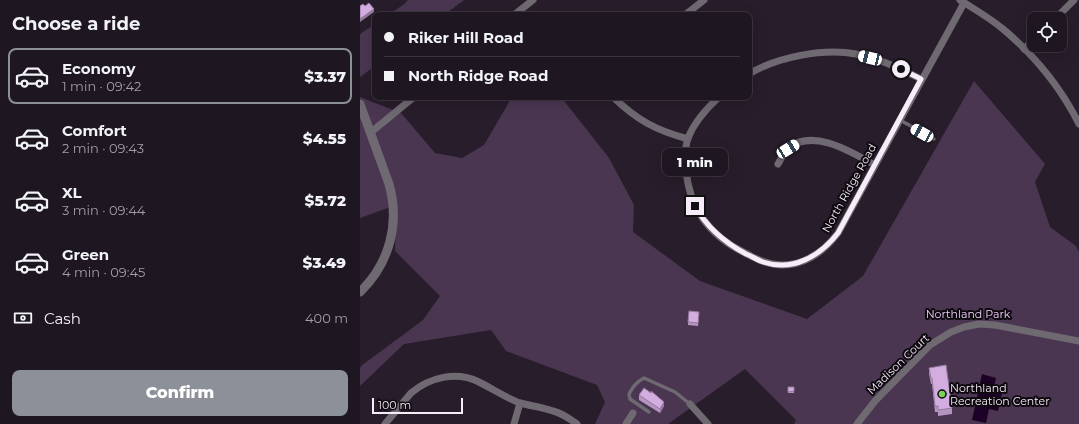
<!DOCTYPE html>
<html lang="en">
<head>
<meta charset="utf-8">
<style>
	body { margin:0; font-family:Montserrat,sans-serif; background:#261f29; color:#f1f3f6; height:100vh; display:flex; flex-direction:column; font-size:15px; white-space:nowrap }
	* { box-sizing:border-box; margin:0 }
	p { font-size:13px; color:#a19fa5 }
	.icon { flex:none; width:22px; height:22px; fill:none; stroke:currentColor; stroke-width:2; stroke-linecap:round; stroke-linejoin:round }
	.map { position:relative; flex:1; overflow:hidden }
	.drawer { display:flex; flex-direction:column; background:#1e1620; width:360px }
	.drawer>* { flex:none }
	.banner { position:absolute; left:12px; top:12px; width:380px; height:88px; border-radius:8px; box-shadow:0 4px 16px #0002,0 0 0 1px #3c353e; display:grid; align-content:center; height:88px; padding:0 12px; background:#1e1620 }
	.fabs { position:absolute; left:667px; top:12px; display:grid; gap:8px }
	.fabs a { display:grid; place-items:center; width:40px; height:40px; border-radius:8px; background:#1e1620; box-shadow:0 4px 16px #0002,0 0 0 1px #3c353e; font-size:20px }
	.scale { position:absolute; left:12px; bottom:10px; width:91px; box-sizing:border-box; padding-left:4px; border:2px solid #f5edf7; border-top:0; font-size:11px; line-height:14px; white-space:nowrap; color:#f5edf7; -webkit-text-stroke:3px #0e090f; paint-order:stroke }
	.end { position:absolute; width:18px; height:18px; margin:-9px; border:5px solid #f5edf7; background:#111; box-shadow:0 0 0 2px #111 }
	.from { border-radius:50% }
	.bubble { position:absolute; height:28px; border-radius:8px; background:#1e1620; box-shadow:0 4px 16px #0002,0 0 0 1px #3c353e; font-size:13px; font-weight:800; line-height:28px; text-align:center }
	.car { position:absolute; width:12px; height:24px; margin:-12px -6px; border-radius:5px; box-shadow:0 0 3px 1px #0007; background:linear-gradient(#fff 24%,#345 0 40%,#fff 0 76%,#345 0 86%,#fff 0) }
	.banner b { display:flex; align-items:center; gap:14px; height:38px; font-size:15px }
	.banner b+b { border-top:1px solid #3c353e }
	.banner i { width:10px; height:10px; background:#f1f3f6 }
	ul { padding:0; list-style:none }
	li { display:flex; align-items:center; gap:12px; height:56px; margin:0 8px 6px; padding:0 4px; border:2px solid transparent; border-radius:8px }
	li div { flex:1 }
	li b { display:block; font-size:15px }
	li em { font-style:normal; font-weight:800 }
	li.current { border-color:#8c9099 }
	li>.icon { width:36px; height:36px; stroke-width:1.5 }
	h2 { padding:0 12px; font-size:18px; line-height:48px }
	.pay { display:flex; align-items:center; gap:10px; height:44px; padding:0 12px; font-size:15px }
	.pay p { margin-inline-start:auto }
	.primary-button { display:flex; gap:8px; margin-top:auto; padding:8px 12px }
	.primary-button a { flex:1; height:46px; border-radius:8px; background:#8c9099; color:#fff; font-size:16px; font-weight:800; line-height:46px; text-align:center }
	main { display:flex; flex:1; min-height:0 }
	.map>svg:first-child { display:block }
	.green { fill:#4a3651 }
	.water { fill:#1e0126 }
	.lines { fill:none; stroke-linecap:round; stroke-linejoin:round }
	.service { stroke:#6f6971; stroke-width:3.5 }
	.minor { stroke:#6f6971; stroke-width:7 }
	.tertiary { stroke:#6f6971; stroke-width:9 }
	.wall { fill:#b595c0 }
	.shaded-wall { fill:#94799c }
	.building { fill:#d3addf; stroke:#94799c }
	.route { stroke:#f5edf7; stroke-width:5 }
	.poi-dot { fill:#7bd156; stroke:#0e090f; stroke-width:1.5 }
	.labels { text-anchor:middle; stroke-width:4; stroke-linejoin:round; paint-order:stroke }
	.street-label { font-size:11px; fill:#f5edf7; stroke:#0e090f }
	.park-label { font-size:11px; fill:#f1d1fc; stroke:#0e090f }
	.poi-label { font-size:11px; fill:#f5edf7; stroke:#0e090f; text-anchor:start }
</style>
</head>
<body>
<main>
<section class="drawer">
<h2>Choose a ride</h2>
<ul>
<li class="current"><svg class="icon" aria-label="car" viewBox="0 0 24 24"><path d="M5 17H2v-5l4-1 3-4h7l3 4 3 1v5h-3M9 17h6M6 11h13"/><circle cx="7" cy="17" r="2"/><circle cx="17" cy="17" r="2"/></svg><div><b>Economy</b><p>1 min · 09:42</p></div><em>$3.37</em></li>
<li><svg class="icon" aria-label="car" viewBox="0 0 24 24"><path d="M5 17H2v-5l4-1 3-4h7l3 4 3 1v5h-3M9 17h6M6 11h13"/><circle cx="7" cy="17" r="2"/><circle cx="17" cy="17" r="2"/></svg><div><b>Comfort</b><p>2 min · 09:43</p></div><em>$4.55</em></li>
<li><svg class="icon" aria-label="car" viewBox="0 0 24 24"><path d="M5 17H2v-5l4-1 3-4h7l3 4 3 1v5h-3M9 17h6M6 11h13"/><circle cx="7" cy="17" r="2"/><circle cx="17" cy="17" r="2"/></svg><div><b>XL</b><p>3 min · 09:44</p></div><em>$5.72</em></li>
<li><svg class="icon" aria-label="car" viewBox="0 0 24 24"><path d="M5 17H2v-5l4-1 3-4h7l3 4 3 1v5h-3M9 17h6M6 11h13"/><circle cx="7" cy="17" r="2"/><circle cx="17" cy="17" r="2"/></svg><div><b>Green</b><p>4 min · 09:45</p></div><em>$3.49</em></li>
</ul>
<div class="pay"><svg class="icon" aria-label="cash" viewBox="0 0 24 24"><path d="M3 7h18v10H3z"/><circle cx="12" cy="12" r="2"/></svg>Cash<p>400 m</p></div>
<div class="primary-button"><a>Confirm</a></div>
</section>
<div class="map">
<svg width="719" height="424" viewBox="0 0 719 424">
	<rect width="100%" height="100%" fill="#281d2b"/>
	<g class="green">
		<polygon points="48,0 104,0 84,15 28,15 43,5"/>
		<polygon points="15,24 15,66 0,77 0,34"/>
		<polygon points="614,81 685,164 675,182 690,227 716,246 719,252 719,424 434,424 436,420 385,369 308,424 235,424 245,402 237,385 146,351 131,330 44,344 0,386 0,368 1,366 63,320 80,296 35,251 36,205 0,218 0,97 41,113 75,153 102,158 124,145 152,97 201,97 249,158 274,205 273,232 340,281 447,319 503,276"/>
	</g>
	<polygon class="water" points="622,374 636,378 633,391 642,393 638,411 629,409 626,423 612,420"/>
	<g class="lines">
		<g class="service">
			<polyline points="540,120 574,139"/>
			<path d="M289,412L270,399L269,394C273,387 276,382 284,378L315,392L330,404"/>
		</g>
		<g class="minor">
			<path d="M600,0C614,9 630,18 643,29C674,55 701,88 719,124"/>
			<polyline points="154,15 173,0"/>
			<polyline points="325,15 344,0"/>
			<polyline points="695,19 714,0"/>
			<polyline points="664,49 674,39"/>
			<path d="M389,74C417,57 463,48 496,54C519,58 540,69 561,79"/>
			<path d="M253,97C277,120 295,130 328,139"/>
			<path d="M359,97C347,108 334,123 328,138C325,147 325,159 326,169C329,209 350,236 385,253C395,258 403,263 413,264C440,269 463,253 478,233L604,3"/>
			<polyline points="10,133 54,97"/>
			<path d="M418,164C421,159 424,152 428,148C454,128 491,152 515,165"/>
			<polyline points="330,404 348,424"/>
			<path d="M25,424L51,393C70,377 96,371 119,382C133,389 146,398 160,403C171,406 182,407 193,411C202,413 210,419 217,424"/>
			<polyline points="154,424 160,403"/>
			<polyline points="266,424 273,413"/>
			<polyline points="497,424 515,401 570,345 591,332 604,327 619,324 635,325 719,341"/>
		</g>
		<path class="tertiary" d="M0,104L29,184C40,223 30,263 0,292"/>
	</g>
	<g class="wall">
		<polygon points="339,315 338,326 328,325 328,322"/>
		<polygon points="569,368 592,408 592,414 578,416 578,412 575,412 572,384 571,384 569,374"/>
		<rect x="428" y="387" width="6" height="6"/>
		<polygon points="279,395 304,406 300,413 279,400"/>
	</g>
	<g class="shaded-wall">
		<polygon points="14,9 14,12 0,22 0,19"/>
		<polygon points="304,402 304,406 300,413 300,409"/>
	</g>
	<g class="building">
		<polygon points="9,3 14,9 0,19 0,6 3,4 5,6"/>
		<polygon points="329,311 339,312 338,323 328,322"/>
		<polygon points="586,365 592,408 578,410 578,406 575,406 572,378 571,378 569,368"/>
		<polygon points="428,387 434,387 434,391 428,392"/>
		<polygon points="284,388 291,393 291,391 304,402 300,409 279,395"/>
	</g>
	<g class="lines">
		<path class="route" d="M335,206C347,228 364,242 386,254C392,256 397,260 403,262C433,272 460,256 478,233L561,79L541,69"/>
	</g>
	<circle class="poi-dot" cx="582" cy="394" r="4"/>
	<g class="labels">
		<g class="street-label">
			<text transform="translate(489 188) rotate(-61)" y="4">North Ridge Road</text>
			<text transform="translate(538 364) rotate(-44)" y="4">Madison Court</text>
		</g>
		<g class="park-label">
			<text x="608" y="318">Northland Park</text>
		</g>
		<g class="poi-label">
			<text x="590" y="392">Northland<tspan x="590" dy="13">Recreation Center</tspan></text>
		</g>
	</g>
</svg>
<div class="fabs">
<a><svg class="icon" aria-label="locate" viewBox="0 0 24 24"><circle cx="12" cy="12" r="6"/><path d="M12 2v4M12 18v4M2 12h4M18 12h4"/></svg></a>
</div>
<div class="scale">100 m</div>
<i class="end from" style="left:541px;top:69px"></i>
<i class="end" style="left:335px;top:206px"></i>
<div class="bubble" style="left:302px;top:148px;width:66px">1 min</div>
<i class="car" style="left:510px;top:58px;rotate:284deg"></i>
<i class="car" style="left:562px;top:133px;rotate:299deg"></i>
<i class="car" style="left:428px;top:149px;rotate:59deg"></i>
<div class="banner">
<b><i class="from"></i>Riker Hill Road</b>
<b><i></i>North Ridge Road</b>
</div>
</div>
</main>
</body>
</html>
